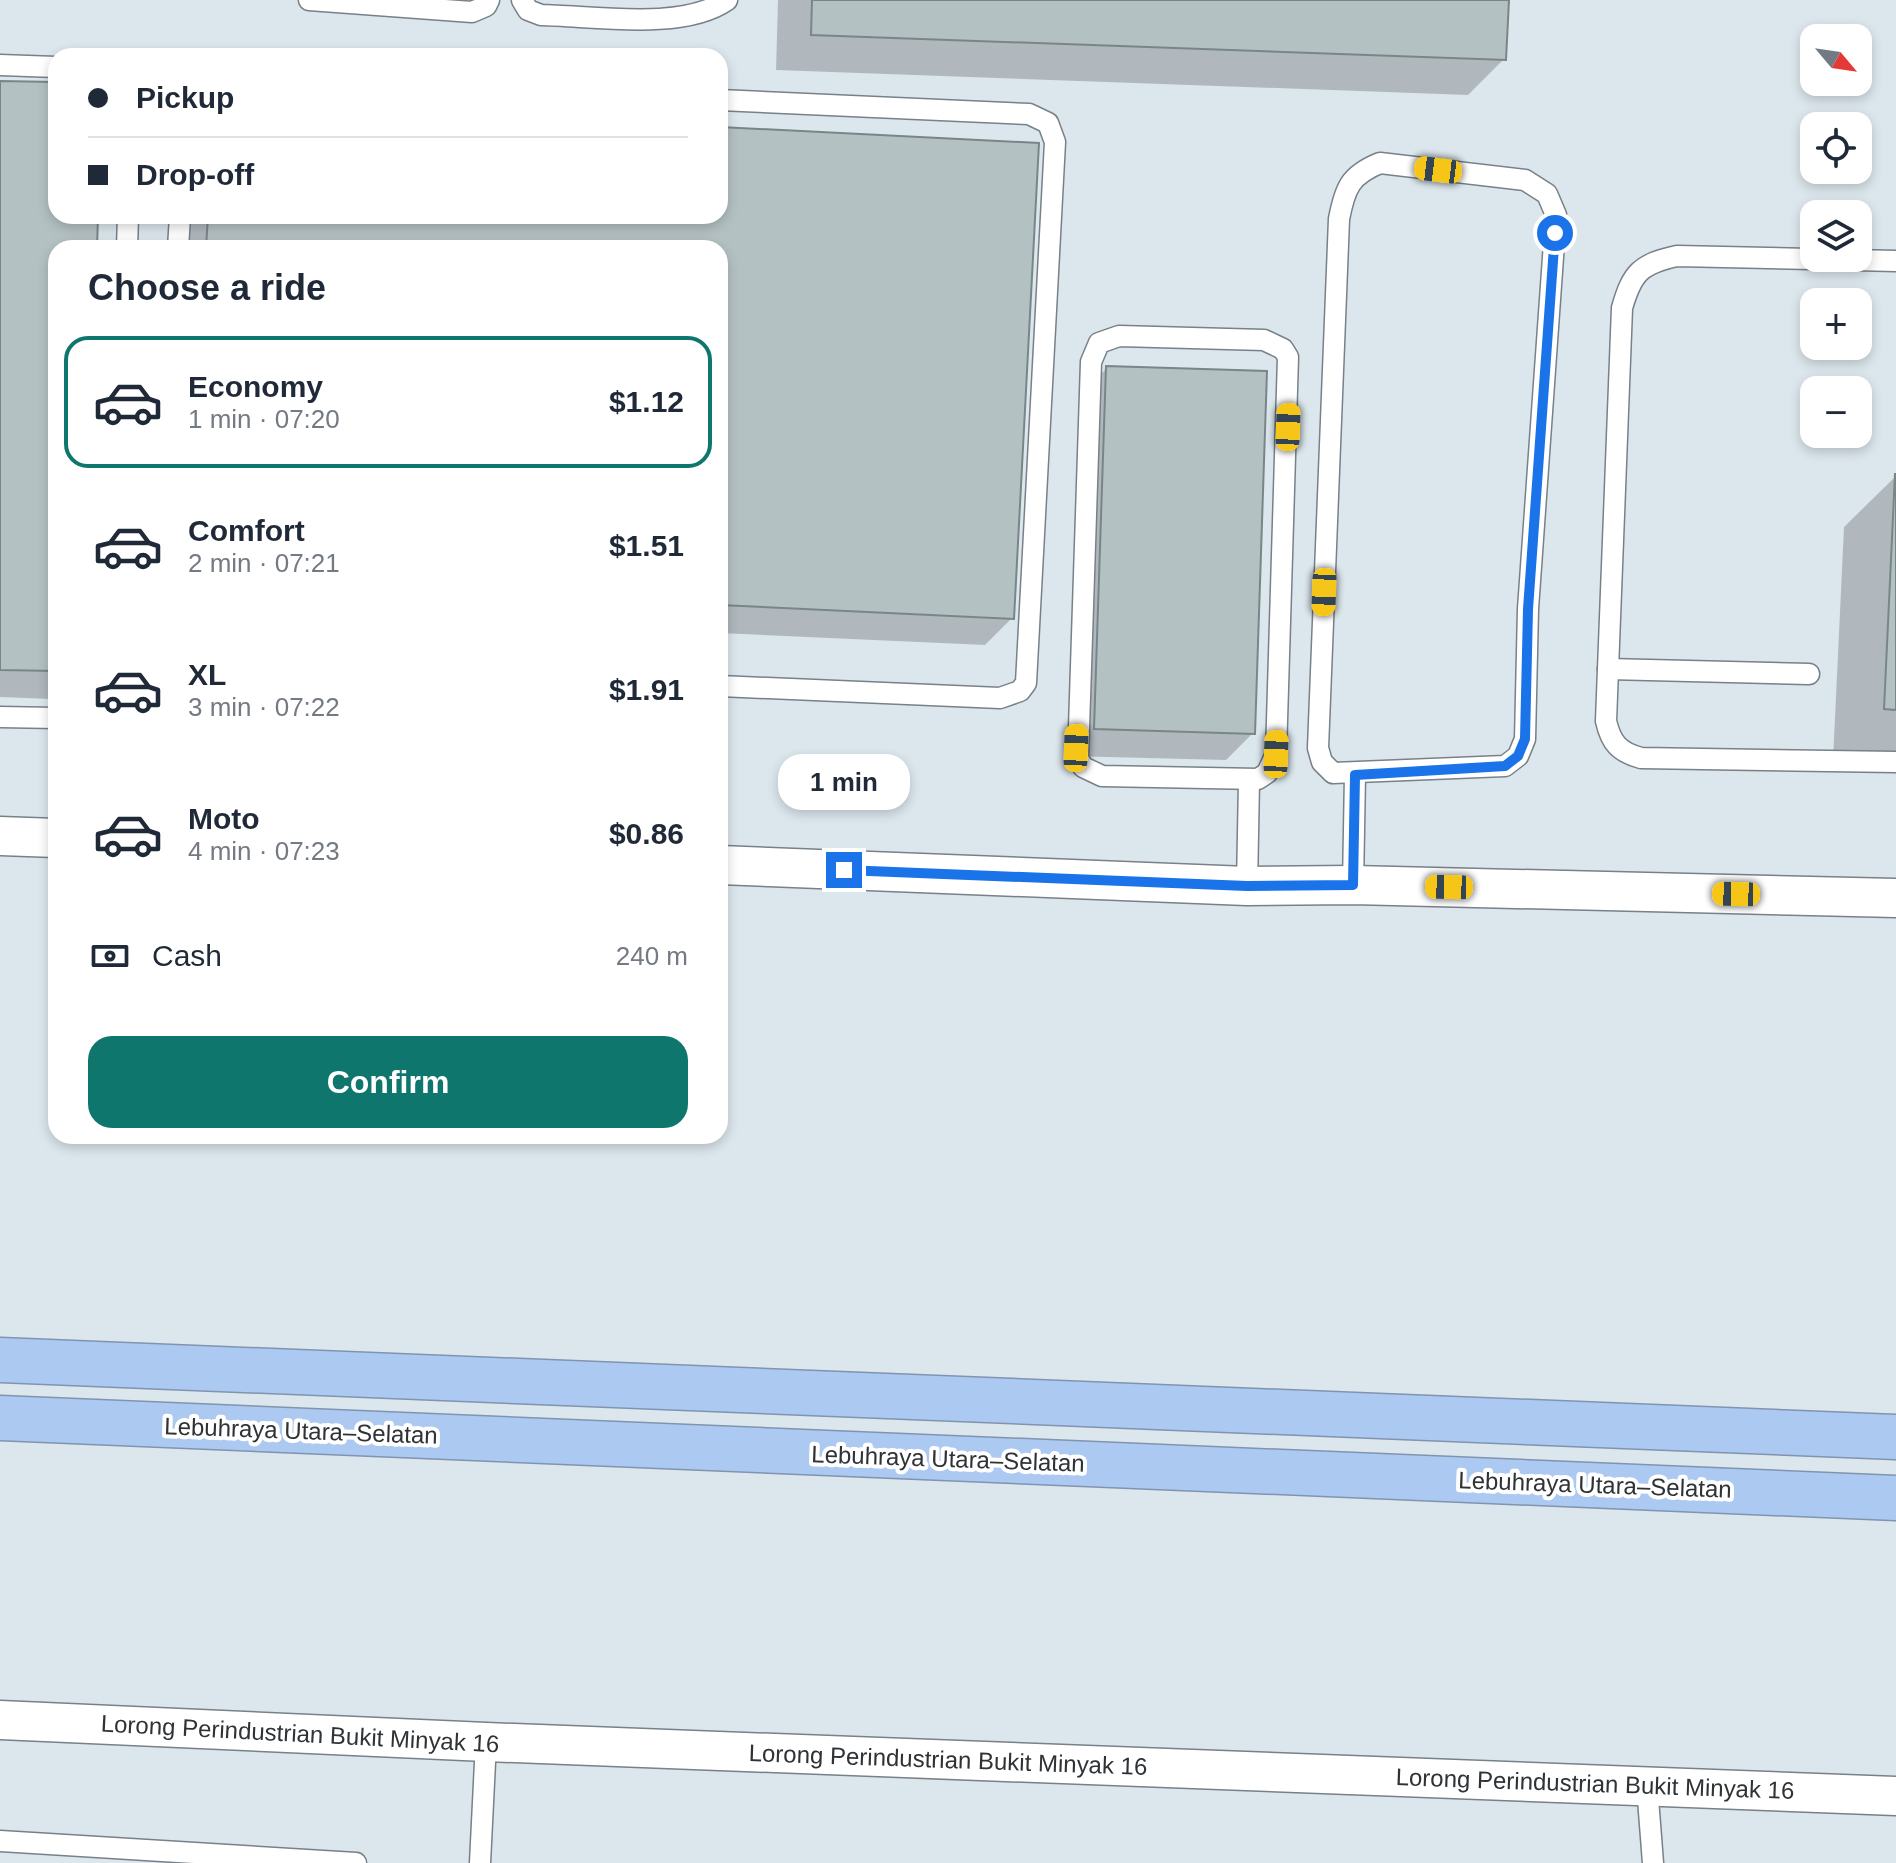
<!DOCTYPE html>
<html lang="en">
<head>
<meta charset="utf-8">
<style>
	body { margin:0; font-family:Arial,sans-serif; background:#f6f6f7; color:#1f2937; height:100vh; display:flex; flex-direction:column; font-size:30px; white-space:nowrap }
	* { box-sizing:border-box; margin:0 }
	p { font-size:26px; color:#747a83 }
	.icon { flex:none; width:44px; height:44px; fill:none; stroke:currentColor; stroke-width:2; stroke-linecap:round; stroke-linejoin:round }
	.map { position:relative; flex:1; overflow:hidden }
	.side { position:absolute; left:48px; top:240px; width:680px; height:904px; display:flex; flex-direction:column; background:#fff; border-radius:24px; box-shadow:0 4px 12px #0003 }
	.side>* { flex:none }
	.banner { position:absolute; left:48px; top:48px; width:680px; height:176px; border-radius:24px; box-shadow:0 4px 12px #0003; display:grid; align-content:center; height:176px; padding:0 40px; background:#fff }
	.needle { width:52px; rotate:119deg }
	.controls { position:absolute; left:1800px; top:24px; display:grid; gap:16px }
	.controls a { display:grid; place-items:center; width:72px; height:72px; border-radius:16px; background:#fff; box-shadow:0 4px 12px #0003; font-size:40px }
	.end { position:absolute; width:36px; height:36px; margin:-18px; border:10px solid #1a73e8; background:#fff; box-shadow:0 0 0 4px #fff }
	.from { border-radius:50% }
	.bubble { position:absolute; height:56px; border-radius:24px; background:#fff; box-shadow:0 4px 12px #0003; font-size:26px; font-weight:800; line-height:56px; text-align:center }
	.car { position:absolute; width:24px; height:48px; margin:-24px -12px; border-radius:10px; box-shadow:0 0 6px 2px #0007; background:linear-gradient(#f5c518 24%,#345 0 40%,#f5c518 0 76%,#345 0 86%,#f5c518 0) }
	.banner b { display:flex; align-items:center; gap:28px; height:76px; font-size:30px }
	.banner b+b { border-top:2px solid #e0e1e3 }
	.banner i { width:20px; height:20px; background:#1f2937 }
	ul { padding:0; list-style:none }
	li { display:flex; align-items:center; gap:24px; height:132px; margin:0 16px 12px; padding:0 24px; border:4px solid transparent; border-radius:24px }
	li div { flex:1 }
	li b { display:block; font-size:30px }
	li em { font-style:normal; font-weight:800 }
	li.current { border-color:#0f766e }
	li>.icon { width:72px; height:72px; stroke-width:1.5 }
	h2 { padding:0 40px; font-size:36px; line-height:96px }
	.pay { display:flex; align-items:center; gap:20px; height:88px; padding:0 40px; font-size:30px }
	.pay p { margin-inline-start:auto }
	.button { display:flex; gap:16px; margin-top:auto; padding:16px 40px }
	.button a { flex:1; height:92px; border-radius:24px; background:#0f766e; color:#fff; font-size:32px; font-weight:800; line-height:92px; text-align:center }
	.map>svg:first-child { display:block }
	.shadow { fill:#0003 }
	.building { fill:#b4c1c3; stroke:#798687; stroke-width:2 }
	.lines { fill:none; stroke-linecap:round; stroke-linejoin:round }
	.service-casing { stroke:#778187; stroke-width:23 }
	.minor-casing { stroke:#778187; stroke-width:41 }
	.motorway-casing { stroke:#8094b0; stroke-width:47 }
	.service { stroke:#fff; stroke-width:20 }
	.minor { stroke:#fff; stroke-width:38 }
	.motorway { stroke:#acc9f2; stroke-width:44 }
	.route { stroke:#1a73e8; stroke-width:10 }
	.labels { text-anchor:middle; stroke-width:8; stroke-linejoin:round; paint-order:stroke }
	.street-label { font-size:24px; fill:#2f3336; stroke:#fff }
</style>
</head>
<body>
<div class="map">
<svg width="1896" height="1863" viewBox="0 0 1896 1863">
	<rect width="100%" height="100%" fill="#dce7ed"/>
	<g class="shadow">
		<polygon points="778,0 1507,0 1504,59 1468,95 776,70"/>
		<polygon points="0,83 56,84 56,216 96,216 95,248 56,248 56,694 51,699 0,697"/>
		<polygon points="720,129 1012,618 985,645 720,633 720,248 181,248 183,216 720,216"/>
		<polygon points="1107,368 1253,733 1226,760 1067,756 1080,395"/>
		<polygon points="1896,476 1896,763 1833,760 1844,527"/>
	</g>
	<g class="building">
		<polygon points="812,0 1509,0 1506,60 811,35"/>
		<polygon points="0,81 56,82 56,216 98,216 97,248 56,248 56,671 0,670"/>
		<polygon points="720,127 1039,143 1014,619 720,605 720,248 206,248 208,216 720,216"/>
		<polygon points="1106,366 1267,371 1255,734 1094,729"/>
		<polygon points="1895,474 1896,474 1896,710 1884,709"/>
	</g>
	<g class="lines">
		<g class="service-casing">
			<g id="service">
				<polyline points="309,0 472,12 486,6 489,0"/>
				<path d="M522,0L528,10L541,15C595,16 683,31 727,0"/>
				<polyline points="0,65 56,67"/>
				<polyline points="720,100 1029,114 1048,123 1055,142 1026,683 1020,691 1000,698 720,686"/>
				<path d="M1380,163L1525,180L1547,194L1556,215L1528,609L1525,739L1518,756L1505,766L1333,773L1322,762L1318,748L1339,219C1345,188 1350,175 1380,163Z"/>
				<polyline points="127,248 128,216"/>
				<polyline points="178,248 180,216"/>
				<path d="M1896,261L1677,256C1640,264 1632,273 1622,308L1606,721C1611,743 1619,752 1641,758L1896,762"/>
				<polygon points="1119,336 1264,340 1283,349 1288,357 1276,754 1267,773 1258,779 1102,776 1083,767 1078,758 1091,362 1099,343"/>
				<polyline points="1608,669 1809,674"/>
				<polyline points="0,717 56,718"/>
				<polyline points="1353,885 1355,775"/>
				<polyline points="1247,886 1249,781"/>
				<polyline points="1647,1786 1653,1863"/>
				<polyline points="0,1841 356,1863"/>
				<polyline points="480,1863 486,1742"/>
			</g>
		</g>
		<g class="minor-casing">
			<g id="minor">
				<polyline points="0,836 56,838"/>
				<polyline points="720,865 1247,886 1353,885 1896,898"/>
				<polyline points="0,1720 486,1742 1896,1796"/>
			</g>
		</g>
		<g class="motorway-casing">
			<g id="motorway">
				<polyline points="0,1360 1896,1437"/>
				<polyline points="0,1418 1896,1498"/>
			</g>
		</g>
		<use href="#service" class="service"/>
		<use href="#minor" class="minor"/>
		<use href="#motorway" class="motorway"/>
	</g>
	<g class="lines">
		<polyline class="route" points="844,870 1247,886 1353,885 1355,775 1505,766 1518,756 1525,739 1528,609 1555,233"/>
	</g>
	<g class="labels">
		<g class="street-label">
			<text transform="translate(301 1431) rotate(2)" y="8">Lebuhraya Utara–Selatan</text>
			<text transform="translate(948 1459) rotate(2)" y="8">Lebuhraya Utara–Selatan</text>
			<text transform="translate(1595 1485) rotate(2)" y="8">Lebuhraya Utara–Selatan</text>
			<text transform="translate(300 1734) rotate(3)" y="8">Lorong Perindustrian Bukit Minyak 16</text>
			<text transform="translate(948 1760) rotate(2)" y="8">Lorong Perindustrian Bukit Minyak 16</text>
			<text transform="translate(1595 1784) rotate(2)" y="8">Lorong Perindustrian Bukit Minyak 16</text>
		</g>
	</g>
</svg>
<div class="controls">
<a><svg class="needle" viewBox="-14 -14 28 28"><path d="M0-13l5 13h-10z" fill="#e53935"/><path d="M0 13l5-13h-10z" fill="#747a83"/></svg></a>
<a><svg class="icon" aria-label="locate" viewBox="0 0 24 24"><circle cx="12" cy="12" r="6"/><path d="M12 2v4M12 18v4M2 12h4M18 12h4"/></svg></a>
<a><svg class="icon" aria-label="layers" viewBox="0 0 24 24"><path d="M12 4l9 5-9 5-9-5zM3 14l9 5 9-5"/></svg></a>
<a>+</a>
<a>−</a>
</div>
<i class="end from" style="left:1555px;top:233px"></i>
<i class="end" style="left:844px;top:870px"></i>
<div class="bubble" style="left:778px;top:754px;width:132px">1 min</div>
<i class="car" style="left:1438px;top:170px;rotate:277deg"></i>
<i class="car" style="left:1288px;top:427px;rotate:2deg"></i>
<i class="car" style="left:1324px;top:592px;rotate:182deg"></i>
<i class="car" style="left:1076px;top:748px;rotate:2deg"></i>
<i class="car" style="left:1276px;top:754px;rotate:2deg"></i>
<i class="car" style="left:1449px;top:887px;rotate:271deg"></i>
<i class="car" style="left:1736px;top:894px;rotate:271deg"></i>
<div class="banner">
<b><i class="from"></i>Pickup</b>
<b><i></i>Drop-off</b>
</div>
<section class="side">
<h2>Choose a ride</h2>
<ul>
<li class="current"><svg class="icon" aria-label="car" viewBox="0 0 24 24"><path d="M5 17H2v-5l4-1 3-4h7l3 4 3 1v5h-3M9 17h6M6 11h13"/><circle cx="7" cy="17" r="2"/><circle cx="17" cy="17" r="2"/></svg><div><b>Economy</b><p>1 min · 07:20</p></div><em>$1.12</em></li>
<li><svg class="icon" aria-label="car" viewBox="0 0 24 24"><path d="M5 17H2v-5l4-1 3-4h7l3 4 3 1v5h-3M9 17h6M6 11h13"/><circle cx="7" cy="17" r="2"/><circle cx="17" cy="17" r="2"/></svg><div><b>Comfort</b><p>2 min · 07:21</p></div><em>$1.51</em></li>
<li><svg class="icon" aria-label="car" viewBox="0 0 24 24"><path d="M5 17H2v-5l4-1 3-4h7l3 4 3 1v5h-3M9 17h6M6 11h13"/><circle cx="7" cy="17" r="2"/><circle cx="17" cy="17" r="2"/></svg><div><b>XL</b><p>3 min · 07:22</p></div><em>$1.91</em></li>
<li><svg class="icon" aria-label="car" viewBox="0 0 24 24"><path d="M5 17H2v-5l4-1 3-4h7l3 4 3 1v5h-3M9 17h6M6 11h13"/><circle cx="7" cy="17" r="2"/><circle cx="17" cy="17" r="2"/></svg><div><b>Moto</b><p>4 min · 07:23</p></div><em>$0.86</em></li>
</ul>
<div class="pay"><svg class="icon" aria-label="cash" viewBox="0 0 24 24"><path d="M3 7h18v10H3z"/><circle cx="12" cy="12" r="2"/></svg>Cash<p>240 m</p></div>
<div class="button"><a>Confirm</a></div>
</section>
</div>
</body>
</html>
